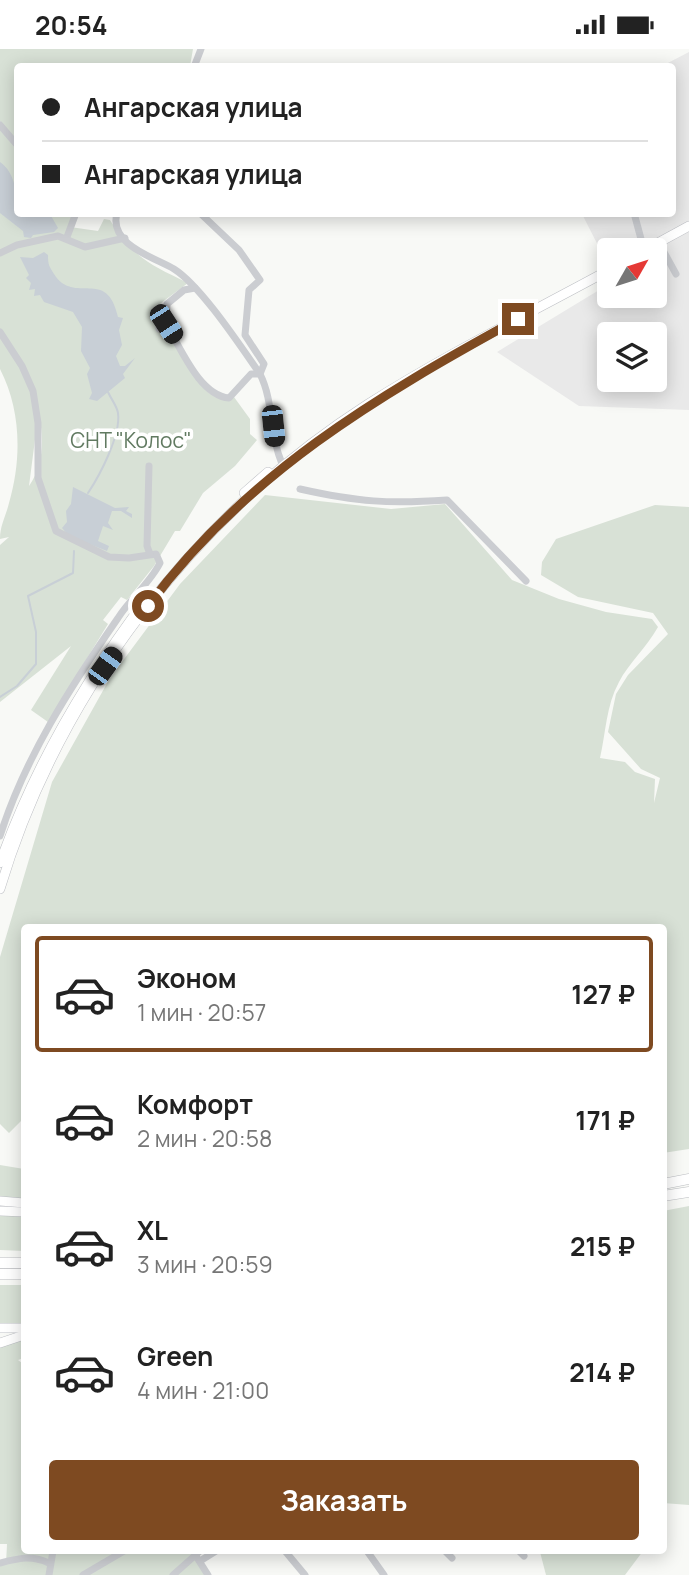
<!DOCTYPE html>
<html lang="ru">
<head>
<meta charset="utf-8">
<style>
	body { margin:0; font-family:Manrope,sans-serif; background:#f2f2f2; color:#222; height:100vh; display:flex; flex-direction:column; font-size:26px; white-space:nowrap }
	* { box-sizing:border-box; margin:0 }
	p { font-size:23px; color:#767676 }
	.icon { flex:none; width:38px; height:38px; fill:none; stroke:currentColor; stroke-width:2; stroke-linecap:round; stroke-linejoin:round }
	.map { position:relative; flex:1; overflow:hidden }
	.panel { position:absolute; left:21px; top:875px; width:646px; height:630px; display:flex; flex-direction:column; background:#fff; border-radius:7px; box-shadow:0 4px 18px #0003 }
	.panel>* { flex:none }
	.guide { position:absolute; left:14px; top:14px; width:662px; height:154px; border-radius:7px; box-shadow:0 4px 18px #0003; display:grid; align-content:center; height:154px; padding:0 28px; background:#fff }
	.needle { width:46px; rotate:51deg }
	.controls { position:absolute; left:597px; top:189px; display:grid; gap:14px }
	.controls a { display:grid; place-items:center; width:70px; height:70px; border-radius:7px; background:#fff; box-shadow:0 4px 18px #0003; font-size:35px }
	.end { position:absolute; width:32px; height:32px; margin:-16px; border:9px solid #7e4a21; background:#fff; box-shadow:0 0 0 4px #fff }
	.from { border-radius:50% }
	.car { position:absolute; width:21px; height:42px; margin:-21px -10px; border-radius:9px; box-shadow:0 0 5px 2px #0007; background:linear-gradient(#222 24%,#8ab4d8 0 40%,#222 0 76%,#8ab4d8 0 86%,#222 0) }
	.guide b { display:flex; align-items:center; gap:24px; height:66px; font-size:26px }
	.guide b+b { border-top:2px solid #e0e0e0 }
	.guide i { width:18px; height:18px; background:#222 }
	ul { padding:12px 0 0; list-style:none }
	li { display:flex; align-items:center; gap:21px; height:116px; margin:0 14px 10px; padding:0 14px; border:4px solid transparent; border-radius:7px }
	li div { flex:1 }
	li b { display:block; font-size:26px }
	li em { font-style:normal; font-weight:700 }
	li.active { border-color:#7e4a21 }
	li>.icon { width:63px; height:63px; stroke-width:1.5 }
	.button { display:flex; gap:14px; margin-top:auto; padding:14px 28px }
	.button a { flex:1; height:80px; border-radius:7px; background:#7e4a21; color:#fff; font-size:28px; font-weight:700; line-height:80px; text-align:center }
	.status { display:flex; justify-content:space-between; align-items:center; height:49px; padding:0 35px; background:#fff; direction:ltr }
	.status svg { height:19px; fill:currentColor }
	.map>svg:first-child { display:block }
	.built { fill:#e9e9e9; fill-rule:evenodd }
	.green { fill:#d8e1d6; fill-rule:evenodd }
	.water { fill:#c8cfd6 }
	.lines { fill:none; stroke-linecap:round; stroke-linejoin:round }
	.stream { stroke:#c8cfd6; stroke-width:2 }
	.major-casing { stroke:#bdbfc4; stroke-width:10 }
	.highway-casing { stroke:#bcbec2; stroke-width:11 }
	.minor { stroke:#cbcdd1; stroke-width:7 }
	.major { stroke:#fff; stroke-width:9 }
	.highway { stroke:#fff; stroke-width:10 }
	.route { stroke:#7e4a21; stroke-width:9 }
	.labels { text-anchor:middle; stroke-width:7; stroke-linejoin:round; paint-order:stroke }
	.park-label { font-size:21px; fill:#617a61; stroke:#fff }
</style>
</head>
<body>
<div class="status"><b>20:54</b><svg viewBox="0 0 49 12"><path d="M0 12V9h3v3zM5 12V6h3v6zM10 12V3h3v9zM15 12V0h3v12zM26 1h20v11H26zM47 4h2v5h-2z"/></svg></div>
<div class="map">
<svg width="689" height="1526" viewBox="0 0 689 1526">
	<rect width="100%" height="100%" fill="#f8f9f6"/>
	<path class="built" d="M689,3V361L579,357L497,303L609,235V247H654V201H609V218L582,165L672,164V18L662,17ZM609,285H654V331H609Z"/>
	<g class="green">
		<polygon points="0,0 193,0 190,17 18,18 17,94 0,72"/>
		<path d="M0,79L17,99L18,164L74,165L70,178L98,182L104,170L110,171C134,209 149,215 188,234L157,257L163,266L164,278L209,344L223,351L234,348L250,370V385L257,391L235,417L203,444L180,482H175L154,517L127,551L121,548L103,571L108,575L48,673L31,661L71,597L0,653V496L9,488L0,490C0,476 6,467 9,454C22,409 21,361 0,320ZM31,343C44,372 48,410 29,437L37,375Z"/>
		<path d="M265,446L391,460L445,455L512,531L559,550L606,563L652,570L658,578C647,598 628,615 619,633C606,657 606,683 600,709L625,713L635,723L655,730L654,754L660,729L641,720L608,683L616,645L628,626L668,585L653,564L578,548L541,526L542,513L556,490L655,456L689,458V1100L663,1104V878H24V1069L9,1084L0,1075V908L52,733L110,629L180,535Z"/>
		<polygon points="0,1116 24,1120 24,1151 0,1149"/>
		<polygon points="689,1157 689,1456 663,1454 663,1162"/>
		<polygon points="0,1165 24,1165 24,1202 0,1201"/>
		<rect x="0" y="1236" width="24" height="39"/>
		<polygon points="24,1290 24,1309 18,1311 22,1314 24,1327 24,1502 192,1502 207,1526 0,1526 0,1517 6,1515 7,1495 0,1495 0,1298"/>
		<polygon points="546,1502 643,1502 625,1526 546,1526 540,1503"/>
	</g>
	<g class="water">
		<path d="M0,113C16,124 17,147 18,164L50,165L58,179L54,183L33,186L31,189L24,188L23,182L0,164Z"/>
		<path d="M44,203L48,206C48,216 49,217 54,225C74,257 107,217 118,268L123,269L119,281L122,296L116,307L120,317H125L135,309L123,325L125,329L97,352L89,350L92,344L87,325L90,319L81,302L82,278L73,263L44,253L40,246L34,247L35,240L29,241L31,234L26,229L29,226L20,208L33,209Z"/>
		<polygon points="73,438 115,459 129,458 126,462 132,465 132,469 121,462 112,462 108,474 113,481 103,477 98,492 109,497 107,502 69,487 62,479 67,473 66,462 71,455"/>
	</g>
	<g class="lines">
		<g class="stream">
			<path d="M88,444C100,426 121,386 118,364C117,357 111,350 108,343"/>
			<polyline points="0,648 17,637 36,615 36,583 28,547 73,524 74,502"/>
		</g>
		<g class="major-casing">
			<g id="major">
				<polyline points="645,201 689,177"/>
				<polyline points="244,444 268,423"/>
				<path d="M0,814C34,717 85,631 147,549"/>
				<path d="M0,840C59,643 195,466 368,355C445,306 528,265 609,221"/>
				<polyline points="0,1152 24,1154"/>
				<polyline points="0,1162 24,1163"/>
				<polyline points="0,1279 24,1279"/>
				<polyline points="0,1294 24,1286"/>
			</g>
		</g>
		<g class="highway-casing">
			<g id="highway">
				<polyline points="663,1135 689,1130"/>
				<polyline points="663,1147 689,1143"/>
				<polyline points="0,1214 24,1214"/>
				<polyline points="0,1225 24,1225"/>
			</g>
		</g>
		<g class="minor">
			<polyline points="194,18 201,0"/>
			<polyline points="0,76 18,97"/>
			<path d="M117,164C108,196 156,209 174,220C201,237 241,298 260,325C274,353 269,384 281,412"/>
			<polyline points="634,164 644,201"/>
			<polyline points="67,188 76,164"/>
			<polyline points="659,194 676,225"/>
			<polyline points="0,204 17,196 58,187 85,198 125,189"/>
			<polyline points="166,275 167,255 184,241 195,239"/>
			<path d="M159,280L166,275C181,299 199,346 229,349L251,325H260L264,315L245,286L249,241L260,231L239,201L200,164"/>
			<path d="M0,283L22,317L33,342L38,374V429L56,482L109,508L129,509L156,505L160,514C150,534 130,550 118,569C71,637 25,708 0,787"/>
			<polyline points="149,417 147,497 150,505"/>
			<path d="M300,440C358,453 389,455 447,451L526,532"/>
			<polyline points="285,1502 305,1526"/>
			<polyline points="367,1502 384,1526"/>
			<polyline points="445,1502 452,1509"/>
			<polyline points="519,1502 524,1507"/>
			<polyline points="196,1507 208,1526"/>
			<polyline points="200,1512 216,1502"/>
			<path d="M0,1514C19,1509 31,1506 49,1514"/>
			<polyline points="49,1526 53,1502"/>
			<polyline points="83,1526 124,1502"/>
			<polyline points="173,1526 200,1502"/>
		</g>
		<use href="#major" class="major"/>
		<use href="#highway" class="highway"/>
	</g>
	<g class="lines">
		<path class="route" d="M148,557C247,424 376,348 518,270"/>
	</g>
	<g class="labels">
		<g class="park-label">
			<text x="131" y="399">СНТ "Колос"</text>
		</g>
	</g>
</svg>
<div class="controls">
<a><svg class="needle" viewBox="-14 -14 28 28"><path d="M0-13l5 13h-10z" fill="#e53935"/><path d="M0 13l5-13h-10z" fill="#767676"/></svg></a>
<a><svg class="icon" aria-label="layers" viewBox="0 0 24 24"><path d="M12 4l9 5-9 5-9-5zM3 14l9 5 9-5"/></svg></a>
</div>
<i class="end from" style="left:148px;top:557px"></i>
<i class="end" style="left:518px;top:270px"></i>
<i class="car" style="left:166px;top:275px;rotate:147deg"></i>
<i class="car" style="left:273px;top:377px;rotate:174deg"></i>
<i class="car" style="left:105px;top:617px;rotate:36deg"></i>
<div class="guide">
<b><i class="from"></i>Ангарская улица</b>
<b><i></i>Ангарская улица</b>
</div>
<section class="panel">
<ul>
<li class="active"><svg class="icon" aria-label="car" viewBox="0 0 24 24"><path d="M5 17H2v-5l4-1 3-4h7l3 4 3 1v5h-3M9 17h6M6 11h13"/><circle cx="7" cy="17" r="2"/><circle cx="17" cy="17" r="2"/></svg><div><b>Эконом</b><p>1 мин · 20:57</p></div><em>127 ₽</em></li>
<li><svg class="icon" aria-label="car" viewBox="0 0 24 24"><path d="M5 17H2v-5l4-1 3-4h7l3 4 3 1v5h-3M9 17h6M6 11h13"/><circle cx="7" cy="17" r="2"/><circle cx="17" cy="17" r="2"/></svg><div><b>Комфорт</b><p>2 мин · 20:58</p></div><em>171 ₽</em></li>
<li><svg class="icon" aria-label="car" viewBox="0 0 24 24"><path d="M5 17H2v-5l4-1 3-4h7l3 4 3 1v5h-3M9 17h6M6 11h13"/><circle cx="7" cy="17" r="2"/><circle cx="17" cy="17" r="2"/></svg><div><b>XL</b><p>3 мин · 20:59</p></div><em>215 ₽</em></li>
<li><svg class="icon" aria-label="car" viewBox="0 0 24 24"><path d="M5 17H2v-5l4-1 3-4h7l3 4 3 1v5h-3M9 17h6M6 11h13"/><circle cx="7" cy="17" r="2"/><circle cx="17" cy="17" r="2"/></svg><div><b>Green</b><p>4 мин · 21:00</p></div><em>214 ₽</em></li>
</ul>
<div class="button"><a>Заказать</a></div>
</section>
</div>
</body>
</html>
